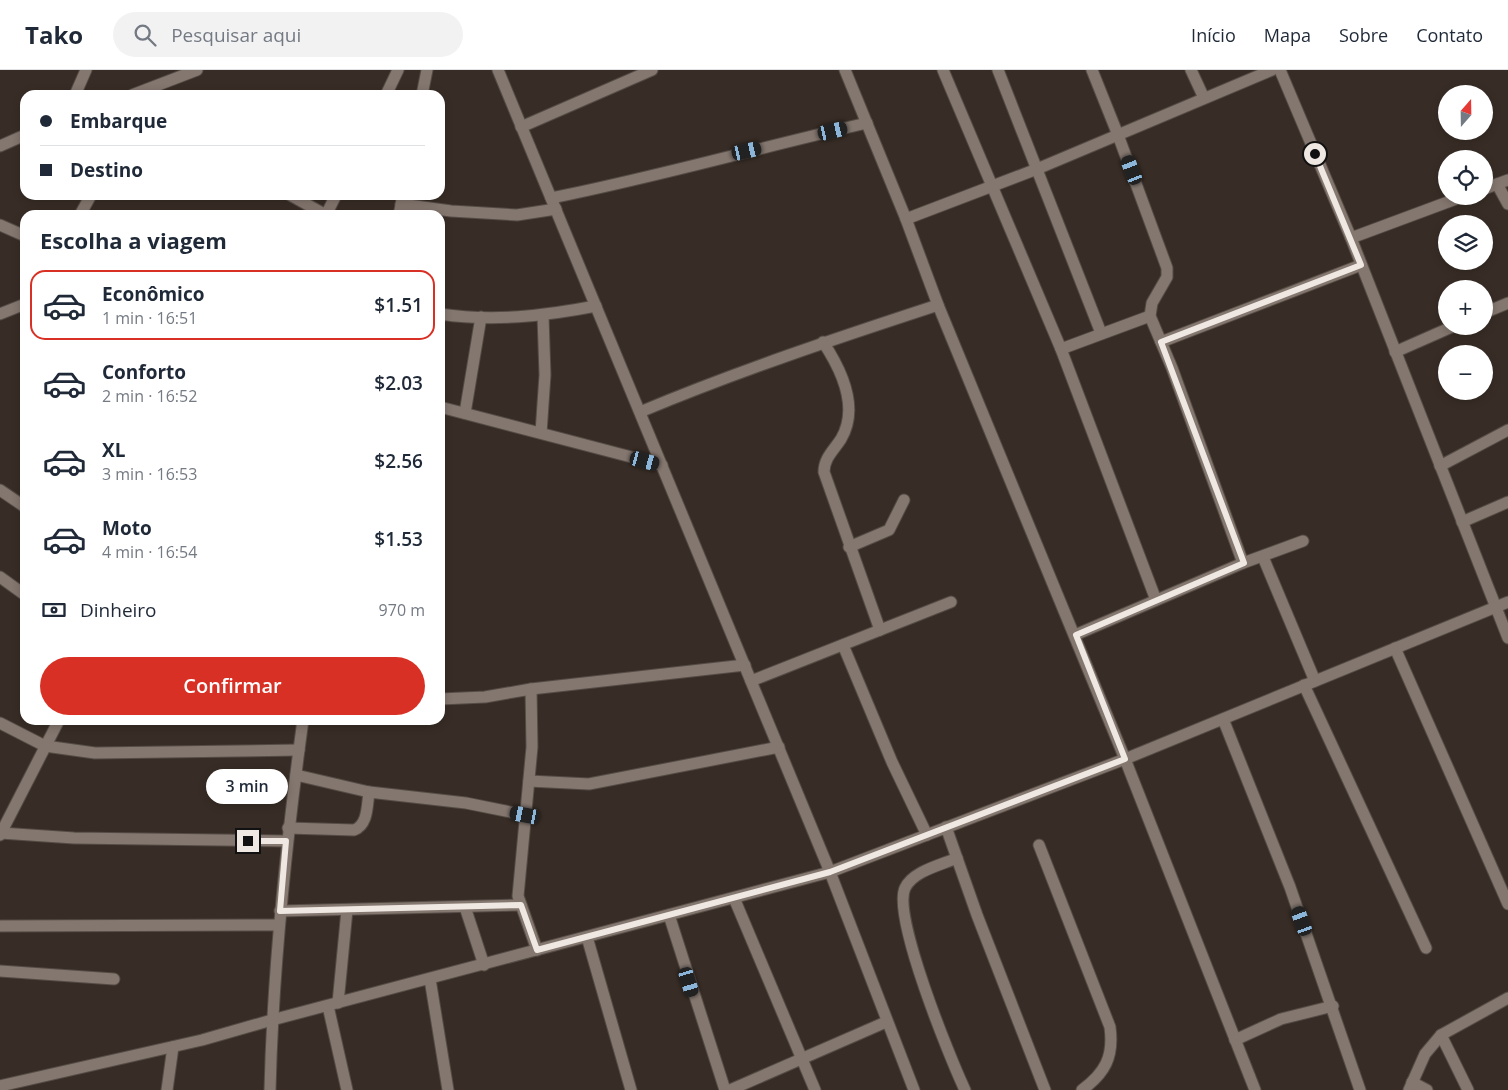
<!DOCTYPE html>
<html lang="pt">
<head>
<meta charset="utf-8">
<style>
	body { margin:0; font-family:"Open Sans",sans-serif; background:#f2f2f3; color:#1f2937; height:100vh; display:flex; flex-direction:column; font-size:19px; white-space:nowrap }
	* { box-sizing:border-box; margin:0 }
	p { font-size:16px; color:#747a83 }
	.icon { flex:none; width:28px; height:28px; fill:none; stroke:currentColor; stroke-width:2; stroke-linecap:round; stroke-linejoin:round }
	.map { position:relative; flex:1; overflow:hidden }
	.details { position:absolute; left:20px; top:140px; width:425px; height:515px; display:flex; flex-direction:column; background:#fff; border-radius:15px; box-shadow:0 2px 8px #0003 }
	.details>* { flex:none }
	.hud { position:absolute; left:20px; top:20px; width:425px; height:110px; border-radius:15px; box-shadow:0 2px 8px #0003; display:grid; align-content:center; height:110px; padding:0 20px; background:#fff }
	.needle { width:32px; rotate:20deg }
	.controls { position:absolute; left:1438px; top:15px; display:grid; gap:10px }
	.controls a { display:grid; place-items:center; width:55px; height:55px; border-radius:50%; background:#fff; box-shadow:0 2px 8px #0003; font-size:25px }
	.end { position:absolute; width:22px; height:22px; margin:-11px; border:6px solid #efe7e2; background:#111; box-shadow:0 0 0 2px #111 }
	.from { border-radius:50% }
	.bubble { position:absolute; height:35px; border-radius:18px; background:#fff; box-shadow:0 2px 8px #0003; font-size:16px; font-weight:600; line-height:35px; text-align:center }
	.car { position:absolute; width:15px; height:30px; margin:-15px -8px; border-radius:6px; box-shadow:0 0 4px 1px #0007; background:linear-gradient(#222 24%,#8ab4d8 0 40%,#222 0 76%,#8ab4d8 0 86%,#222 0) }
	.hud b { display:flex; align-items:center; gap:18px; height:48px; font-size:19px }
	.hud b+b { border-top:1px solid #e0e1e3 }
	.hud i { width:12px; height:12px; background:#1f2937 }
	ul { padding:0; list-style:none }
	li { display:flex; align-items:center; gap:15px; height:70px; margin:0 10px 8px; padding:0 10px; border:2px solid transparent; border-radius:15px }
	li div { flex:1 }
	li b { display:block; font-size:19px }
	li em { font-style:normal; font-weight:600 }
	li.current { border-color:#d93025 }
	li>.icon { width:45px; height:45px; stroke-width:1.5 }
	h2 { padding:0 20px; font-size:22px; line-height:60px }
	.pay { display:flex; align-items:center; gap:12px; height:55px; padding:0 20px; font-size:19px }
	.pay p { margin-inline-start:auto }
	.button { display:flex; gap:10px; margin-top:auto; padding:10px 20px }
	.button a { flex:1; height:58px; border-radius:30px; background:#d93025; color:#fff; font-size:20px; font-weight:600; line-height:58px; text-align:center }
	header { display:flex; align-items:center; gap:30px; box-sizing:border-box; height:70px; padding:0 25px; background:#fff; border-bottom:1px solid #e0e1e3 }
	header strong { font-size:24px }
	nav { display:flex; gap:28px; margin-inline-start:auto; font-size:18px }
	.search { width:350px; height:45px; background:#f2f2f3; display:flex; align-items:center; gap:12px; box-sizing:border-box; padding:0 18px; border-radius:28px; color:#747a83; font-size:19px }
	.map>svg:first-child { display:block }
	.lines { fill:none; stroke-linecap:round; stroke-linejoin:round }
	.minor-casing { stroke:#554c46; stroke-width:13 }
	.minor { stroke:#84776f; stroke-width:11 }
	.route { stroke:#efe7e2; stroke-width:6 }
</style>
</head>
<body>
<header>
<strong>Tako</strong>
<div class="search"><svg class="icon" aria-label="search" viewBox="0 0 24 24"><circle cx="10" cy="10" r="6"/><path d="M15 15l6 6"/></svg>Pesquisar aqui</div>
<nav><a>Início</a><a>Mapa</a><a>Sobre</a><a>Contato</a></nav>
</header>
<div class="map">
<svg width="1508" height="1020" viewBox="0 0 1508 1020">
	<rect width="100%" height="100%" fill="#382d26"/>
	<g class="lines">
		<g class="minor-casing">
			<g id="minor">
				<polyline points="498,0 830,802 914,1020"/>
				<polyline points="845,0 906,149 938,235 1125,689 1255,1020"/>
				<polyline points="943,0 1061,279 1156,530"/>
				<polyline points="998,0 1101,263"/>
				<polyline points="1092,0 1118,65 1167,198 1167,207 1152,233 1150,246 1172,298 1243,493"/>
				<polyline points="1191,0 1204,28"/>
				<polyline points="1280,0 1351,168 1508,568"/>
				<polyline points="75,25 86,0"/>
				<polyline points="132,25 197,0"/>
				<polyline points="386,25 398,0"/>
				<polyline points="422,25 427,0"/>
				<polyline points="521,57 652,0"/>
				<polyline points="0,76 25,65"/>
				<polyline points="1497,114 1508,134"/>
				<polyline points="1484,119 1508,110"/>
				<polyline points="290,125 326,145"/>
				<path d="M551,128C657,107 761,77 867,53"/>
				<polyline points="401,134 451,141 517,145 556,139"/>
				<polyline points="80,145 91,125"/>
				<polyline points="326,145 336,125"/>
				<polyline points="399,145 403,125"/>
				<polyline points="906,149 1037,99 1272,0"/>
				<polyline points="0,155 25,166"/>
				<polyline points="1351,168 1464,126"/>
				<polyline points="1484,243 1508,233"/>
				<polyline points="0,244 25,234"/>
				<path d="M440,244C493,252 544,246 596,236"/>
				<path d="M823,272C841,299 860,337 841,369C834,380 824,388 824,402L880,560"/>
				<polyline points="1161,272 1361,195"/>
				<polyline points="1061,279 1150,246"/>
				<polyline points="1395,282 1454,256"/>
				<polyline points="440,337 662,395"/>
				<path d="M640,342C738,301 837,268 938,235"/>
				<polyline points="465,343 481,247"/>
				<polyline points="541,363 545,305 543,246"/>
				<polyline points="1440,396 1508,360"/>
				<polyline points="0,420 25,437"/>
				<polyline points="1462,452 1508,432"/>
				<polyline points="849,477 889,460 904,430"/>
				<polyline points="1263,487 1315,611"/>
				<polyline points="0,507 25,525"/>
				<polyline points="1075,565 1243,493 1303,471"/>
				<polyline points="843,575 892,692 927,765"/>
				<polyline points="1395,578 1508,834"/>
				<polyline points="751,611 951,532"/>
				<polyline points="1304,615 1426,878"/>
				<polyline points="531,619 532,677 518,826 537,880"/>
				<polyline points="440,629 485,627 531,619 745,595"/>
				<polyline points="1223,649 1290,817 1360,1020"/>
				<polyline points="0,653 45,676 95,683 299,680"/>
				<polyline points="296,705 369,722"/>
				<polyline points="529,711 589,714 779,677"/>
				<polyline points="946,757 977,845 1045,1020"/>
				<path d="M288,758L354,760C368,755 367,736 369,722L466,733L525,745"/>
				<polyline points="1,763 74,768 286,771"/>
				<polyline points="0,765 59,650"/>
				<path d="M1039,775L1110,957C1114,987 1105,1003 1082,1020"/>
				<path d="M957,788C941,795 913,801 905,818C892,846 950,988 965,1020"/>
				<polyline points="734,828 815,1020"/>
				<polyline points="465,837 484,895"/>
				<polyline points="280,841 521,835"/>
				<polyline points="669,845 725,1020"/>
				<polyline points="0,856 279,855"/>
				<polyline points="587,867 631,1020"/>
				<polyline points="0,901 114,909"/>
				<polyline points="430,909 448,1020"/>
				<polyline points="338,933 347,840"/>
				<polyline points="328,936 347,1020"/>
				<polyline points="1441,965 1468,1020"/>
				<polyline points="1235,970 1281,949 1333,936"/>
				<polyline points="1412,1012 1427,1020"/>
				<polyline points="0,1016 202,970 272,950 830,802 1125,689 1508,532"/>
				<polyline points="167,1020 173,977"/>
				<path d="M270,1020C273,895 286,774 303,650"/>
				<polyline points="730,1020 886,952"/>
				<polyline points="1409,1020 1425,984 1441,965 1508,928"/>
			</g>
		</g>
		<use href="#minor" class="minor"/>
	</g>
	<g class="lines">
		<polyline class="route" points="248,771 286,771 280,841 521,835 537,880 830,802 1125,689 1076,565 1244,493 1161,272 1361,195 1315,84"/>
	</g>
</svg>
<div class="controls">
<a><svg class="needle" viewBox="-14 -14 28 28"><path d="M0-13l5 13h-10z" fill="#e53935"/><path d="M0 13l5-13h-10z" fill="#747a83"/></svg></a>
<a><svg class="icon" aria-label="locate" viewBox="0 0 24 24"><circle cx="12" cy="12" r="6"/><path d="M12 2v4M12 18v4M2 12h4M18 12h4"/></svg></a>
<a><svg class="icon" aria-label="layers" viewBox="0 0 24 24"><path d="M12 4l9 5-9 5-9-5zM3 14l9 5 9-5"/></svg></a>
<a>+</a>
<a>−</a>
</div>
<i class="end from" style="left:1315px;top:84px"></i>
<i class="end" style="left:248px;top:771px"></i>
<div class="bubble" style="left:206px;top:699px;width:82px">3 min</div>
<i class="car" style="left:833px;top:61px;rotate:77deg"></i>
<i class="car" style="left:747px;top:81px;rotate:77deg"></i>
<i class="car" style="left:1132px;top:100px;rotate:339deg"></i>
<i class="car" style="left:645px;top:391px;rotate:105deg"></i>
<i class="car" style="left:525px;top:745px;rotate:281deg"></i>
<i class="car" style="left:1302px;top:851px;rotate:340deg"></i>
<i class="car" style="left:689px;top:912px;rotate:163deg"></i>
<div class="hud">
<b><i class="from"></i>Embarque</b>
<b><i></i>Destino</b>
</div>
<section class="details">
<h2>Escolha a viagem</h2>
<ul>
<li class="current"><svg class="icon" aria-label="car" viewBox="0 0 24 24"><path d="M5 17H2v-5l4-1 3-4h7l3 4 3 1v5h-3M9 17h6M6 11h13"/><circle cx="7" cy="17" r="2"/><circle cx="17" cy="17" r="2"/></svg><div><b>Econômico</b><p>1 min · 16:51</p></div><em>$1.51</em></li>
<li><svg class="icon" aria-label="car" viewBox="0 0 24 24"><path d="M5 17H2v-5l4-1 3-4h7l3 4 3 1v5h-3M9 17h6M6 11h13"/><circle cx="7" cy="17" r="2"/><circle cx="17" cy="17" r="2"/></svg><div><b>Conforto</b><p>2 min · 16:52</p></div><em>$2.03</em></li>
<li><svg class="icon" aria-label="car" viewBox="0 0 24 24"><path d="M5 17H2v-5l4-1 3-4h7l3 4 3 1v5h-3M9 17h6M6 11h13"/><circle cx="7" cy="17" r="2"/><circle cx="17" cy="17" r="2"/></svg><div><b>XL</b><p>3 min · 16:53</p></div><em>$2.56</em></li>
<li><svg class="icon" aria-label="car" viewBox="0 0 24 24"><path d="M5 17H2v-5l4-1 3-4h7l3 4 3 1v5h-3M9 17h6M6 11h13"/><circle cx="7" cy="17" r="2"/><circle cx="17" cy="17" r="2"/></svg><div><b>Moto</b><p>4 min · 16:54</p></div><em>$1.53</em></li>
</ul>
<div class="pay"><svg class="icon" aria-label="cash" viewBox="0 0 24 24"><path d="M3 7h18v10H3z"/><circle cx="12" cy="12" r="2"/></svg>Dinheiro<p>970 m</p></div>
<div class="button"><a>Confirmar</a></div>
</section>
</div>
</body>
</html>
